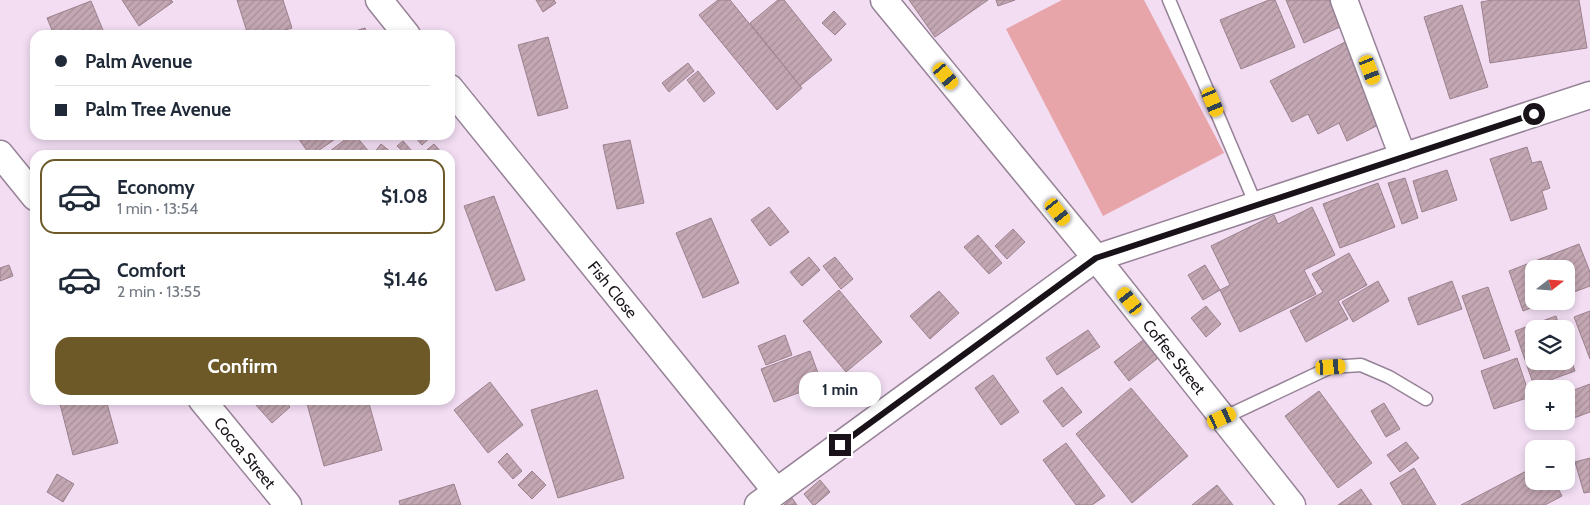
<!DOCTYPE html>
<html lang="en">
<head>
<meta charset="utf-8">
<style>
	body { margin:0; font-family:Cabin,sans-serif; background:#f6f6f7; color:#1f2937; height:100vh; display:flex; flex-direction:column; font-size:19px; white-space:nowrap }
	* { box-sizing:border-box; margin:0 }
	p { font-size:16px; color:#747a83 }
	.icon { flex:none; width:28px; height:28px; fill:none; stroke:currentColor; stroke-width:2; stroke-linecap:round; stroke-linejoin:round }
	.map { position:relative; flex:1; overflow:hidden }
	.drawer { position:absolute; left:30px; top:150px; width:425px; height:255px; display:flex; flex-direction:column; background:#fff; border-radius:15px; box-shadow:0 2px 8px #0003 }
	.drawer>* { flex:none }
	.hud { position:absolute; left:30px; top:30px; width:425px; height:110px; border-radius:15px; box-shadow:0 2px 8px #0003; display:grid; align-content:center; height:110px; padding:0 25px; background:#fff }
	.needle { width:32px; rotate:73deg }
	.controls { position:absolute; left:1525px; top:260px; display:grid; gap:10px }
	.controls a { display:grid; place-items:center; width:50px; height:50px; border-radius:10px; background:#fff; box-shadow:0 2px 8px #0003; font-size:25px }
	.end { position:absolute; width:22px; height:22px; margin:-11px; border:6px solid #191219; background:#fff; box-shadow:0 0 0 2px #fff }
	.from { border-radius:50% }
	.bubble { position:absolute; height:35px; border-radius:15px; background:#fff; box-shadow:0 2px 8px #0003; font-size:16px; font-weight:800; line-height:35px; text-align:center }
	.car { position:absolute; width:15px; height:30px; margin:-15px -8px; border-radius:6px; box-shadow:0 0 4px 1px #0007; background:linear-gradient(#f5c518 24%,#345 0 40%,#f5c518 0 76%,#345 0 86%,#f5c518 0) }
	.hud b { display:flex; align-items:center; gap:18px; height:48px; font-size:19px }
	.hud b+b { border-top:1px solid #e0e1e3 }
	.hud i { width:12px; height:12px; background:#1f2937 }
	ul { padding:9px 0 0; list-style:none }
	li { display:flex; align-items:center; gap:15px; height:75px; margin:0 10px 8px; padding:0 15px; border:2px solid transparent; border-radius:15px }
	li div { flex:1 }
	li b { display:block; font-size:19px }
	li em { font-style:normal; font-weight:800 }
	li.on { border-color:#6c5927 }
	li>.icon { width:45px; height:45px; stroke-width:1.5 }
	.cta { display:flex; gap:10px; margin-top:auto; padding:10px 25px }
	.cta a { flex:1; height:58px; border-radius:15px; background:#6c5927; color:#fff; font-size:20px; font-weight:800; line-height:58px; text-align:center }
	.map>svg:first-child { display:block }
	.green { fill:#e7a5aa }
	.building { fill:url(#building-hatch); stroke:#9c818d }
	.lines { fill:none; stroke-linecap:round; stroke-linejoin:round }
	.service-casing { stroke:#978397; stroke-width:15 }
	.minor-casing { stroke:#978397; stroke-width:29 }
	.service { stroke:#fff; stroke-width:12 }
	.minor { stroke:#fff; stroke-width:26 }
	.route { stroke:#191219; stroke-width:6 }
	.labels { text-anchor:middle; stroke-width:4.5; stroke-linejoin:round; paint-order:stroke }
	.street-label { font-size:16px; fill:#191219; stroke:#f2ddf3 }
</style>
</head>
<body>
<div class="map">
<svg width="1590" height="505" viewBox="0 0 1590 505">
	<defs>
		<pattern id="building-hatch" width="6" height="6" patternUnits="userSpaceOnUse" patternTransform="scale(1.25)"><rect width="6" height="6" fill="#c3a7b3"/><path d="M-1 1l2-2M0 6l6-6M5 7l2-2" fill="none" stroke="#a78f99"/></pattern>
	</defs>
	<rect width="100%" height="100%" fill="#f2ddf3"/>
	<polygon class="green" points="1062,0 1144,0 1224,153 1103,216 1006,29"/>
	<g class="building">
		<polygon points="122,0 171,0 173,2 139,26"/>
		<polygon points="237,0 283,0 292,28 268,35 248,35"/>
		<polygon points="536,0 554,0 556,3 543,12"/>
		<polygon points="718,0 730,0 802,88 777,110 699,15"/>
		<polygon points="778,0 784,0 832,60 800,86 750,23"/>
		<polygon points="909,0 988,0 935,37"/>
		<polygon points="996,0 1015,0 998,6"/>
		<polygon points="1269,0 1275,0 1295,47 1241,69 1220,20"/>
		<polygon points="1286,0 1329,0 1340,27 1304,43"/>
		<polygon points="1492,0 1579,0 1587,48 1490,63 1481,2"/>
		<polygon points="91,1 105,35 54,35 47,18"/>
		<polygon points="1462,5 1488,87 1450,99 1424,17"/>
		<polygon points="834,11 846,24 835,35 822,23"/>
		<polygon points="365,28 367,35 342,35"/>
		<polygon points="548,37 568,108 538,116 518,45"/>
		<polygon points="1347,41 1388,120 1347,141 1339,123 1318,134 1308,114 1292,122 1270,81"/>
		<polygon points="688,63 694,71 669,92 662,83"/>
		<polygon points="698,71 715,93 704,102 687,80"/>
		<polygon points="296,135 341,135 312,155 310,155"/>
		<polygon points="351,135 355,135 370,153 367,155 325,155"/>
		<polygon points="413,135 433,135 422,145"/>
		<polygon points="630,140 644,203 617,209 603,145"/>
		<polygon points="403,141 412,151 407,155 397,146"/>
		<polygon points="381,144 392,153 390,155 377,155 374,153"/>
		<polygon points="434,144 442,153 440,155 421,155"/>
		<polygon points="1527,147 1532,163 1541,161 1550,188 1542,191 1547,209 1511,221 1490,159"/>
		<polygon points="1447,170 1457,200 1422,212 1413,181"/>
		<polygon points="1405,178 1418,218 1402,224 1388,183"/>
		<polygon points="1378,183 1395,227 1340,248 1323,204"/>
		<polygon points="494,196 525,280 496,291 464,206"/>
		<polygon points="769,207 789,232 770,246 751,220"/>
		<polygon points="1312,207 1335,255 1304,270 1316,294 1240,332 1220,290 1230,285 1211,246 1274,215 1278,224"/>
		<polygon points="711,218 739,283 703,298 676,233"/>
		<polygon points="1013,229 1025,242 1007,259 995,246"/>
		<polygon points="978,235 1002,263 989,274 964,247"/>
		<polygon points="1579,244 1590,272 1590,286 1566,295 1566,269 1534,269 1534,301 1549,301 1523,311 1509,271"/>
		<polygon points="1349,253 1367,285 1338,301 1348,319 1306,342 1290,311 1323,292 1312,274"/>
		<polygon points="809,257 820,270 802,286 790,272"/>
		<polygon points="835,257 853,279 841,289 823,266"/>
		<polygon points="9,265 13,276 0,281 0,268"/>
		<polygon points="1205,265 1220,290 1203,300 1188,275"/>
		<polygon points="1378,281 1389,301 1353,322 1342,302"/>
		<polygon points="1452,281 1462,309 1418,325 1408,298"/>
		<polygon points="1488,287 1510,350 1484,359 1462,296"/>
		<polygon points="839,290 882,342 846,372 803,321"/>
		<polygon points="939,291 959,313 930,339 910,316"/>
		<polygon points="1206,306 1221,324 1206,337 1191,318"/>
		<polygon points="1590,311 1590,359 1574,317"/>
		<polygon points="1556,316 1560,329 1534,329 1534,361 1566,361 1566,346 1575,371 1534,386 1515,331"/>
		<polygon points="1088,330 1100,347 1057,375 1046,358"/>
		<polygon points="785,335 792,355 766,365 758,346"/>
		<polygon points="1143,340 1158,358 1129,381 1114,362"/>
		<polygon points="810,351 822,384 774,402 761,369"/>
		<polygon points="1517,358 1530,397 1494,409 1481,371"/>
		<polygon points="993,375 1019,412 1001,425 975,388"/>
		<polygon points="490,382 523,425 488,453 454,410"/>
		<polygon points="1590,384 1590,412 1566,421 1566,393"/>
		<polygon points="1062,387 1082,412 1063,427 1043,401"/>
		<polygon points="1131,388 1188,456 1132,503 1076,434"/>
		<polygon points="597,390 624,478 558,498 531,410"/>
		<polygon points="1319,391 1372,463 1338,488 1285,416"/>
		<polygon points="59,400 106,400 118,443 73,455"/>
		<polygon points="259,400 284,400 290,407 272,423 255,404"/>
		<polygon points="306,400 368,400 382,450 324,466"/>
		<polygon points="1384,403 1400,429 1386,437 1371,411"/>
		<polygon points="1406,442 1419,458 1400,472 1387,455"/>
		<polygon points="1066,443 1105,496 1092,505 1076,505 1043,460"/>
		<polygon points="507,453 522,471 513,479 498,462"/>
		<polygon points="1590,458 1590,492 1584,493 1575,462"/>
		<polygon points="1534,467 1534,481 1554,481 1562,496 1545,505 1461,505"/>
		<polygon points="1414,468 1436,505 1403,505 1390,483"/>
		<polygon points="532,471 546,485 532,499 518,485"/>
		<polygon points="57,474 74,484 63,502 47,492"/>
		<polygon points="820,480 830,492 815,505 813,505 804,494"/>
		<polygon points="454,484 461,505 400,505 399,501"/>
		<polygon points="1217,485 1233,505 1192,505"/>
		<polygon points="1361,489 1372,505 1338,505"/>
		<polygon points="792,498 797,505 784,505"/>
	</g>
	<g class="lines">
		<g class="service-casing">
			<g id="service">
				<polyline points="1169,0 1256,205"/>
				<polyline points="1223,418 1331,367 1361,365 1389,377 1426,399"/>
			</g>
		</g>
		<g class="minor-casing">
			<g id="minor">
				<polyline points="379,0 407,35"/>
				<path id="s1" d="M884,0L1096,258L1292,505"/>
				<polyline points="1344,0 1403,157"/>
				<path id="s2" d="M450,88L776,491"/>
				<polyline points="0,154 35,197"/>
				<path id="s3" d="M202,400L288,505"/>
				<polyline points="758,505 1096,258 1590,95"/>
			</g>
		</g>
		<use href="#service" class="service"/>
		<use href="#minor" class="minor"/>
	</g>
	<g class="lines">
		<polyline class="route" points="840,445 1096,258 1534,114"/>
	</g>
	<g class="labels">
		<g class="street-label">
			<text dy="6" stroke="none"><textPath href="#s2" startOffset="259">Fish Close</textPath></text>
			<text dy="6" stroke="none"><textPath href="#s1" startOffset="460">Coffee Street</textPath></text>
			<text dy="6" stroke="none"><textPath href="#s3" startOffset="68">Cocoa Street</textPath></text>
		</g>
	</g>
</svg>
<div class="controls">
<a><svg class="needle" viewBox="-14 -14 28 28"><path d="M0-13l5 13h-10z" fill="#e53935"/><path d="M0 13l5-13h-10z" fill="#747a83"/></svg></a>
<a><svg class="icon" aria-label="layers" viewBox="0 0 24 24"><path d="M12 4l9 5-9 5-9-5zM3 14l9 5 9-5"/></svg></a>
<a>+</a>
<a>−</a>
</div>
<i class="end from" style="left:1534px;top:114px"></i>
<i class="end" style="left:840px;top:445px"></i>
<div class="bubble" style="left:799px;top:372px;width:82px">1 min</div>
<i class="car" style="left:1370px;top:70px;rotate:159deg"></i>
<i class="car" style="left:946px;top:76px;rotate:140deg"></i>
<i class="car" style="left:1213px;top:102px;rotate:157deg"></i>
<i class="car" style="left:1058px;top:212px;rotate:141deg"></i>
<i class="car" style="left:1130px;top:301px;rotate:321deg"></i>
<i class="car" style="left:1331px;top:367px;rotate:87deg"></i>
<i class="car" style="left:1222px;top:418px;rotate:65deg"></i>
<div class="hud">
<b><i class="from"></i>Palm Avenue</b>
<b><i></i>Palm Tree Avenue</b>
</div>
<section class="drawer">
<ul>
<li class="on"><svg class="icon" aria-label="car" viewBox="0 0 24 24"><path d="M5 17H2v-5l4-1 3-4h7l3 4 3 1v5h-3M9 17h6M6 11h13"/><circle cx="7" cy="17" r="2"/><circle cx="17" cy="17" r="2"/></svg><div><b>Economy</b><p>1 min · 13:54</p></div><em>$1.08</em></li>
<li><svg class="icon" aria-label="car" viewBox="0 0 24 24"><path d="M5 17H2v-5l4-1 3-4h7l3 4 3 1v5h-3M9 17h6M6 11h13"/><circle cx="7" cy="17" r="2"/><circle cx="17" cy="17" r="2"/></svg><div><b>Comfort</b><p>2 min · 13:55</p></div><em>$1.46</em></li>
</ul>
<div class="cta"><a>Confirm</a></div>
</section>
</div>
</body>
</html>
